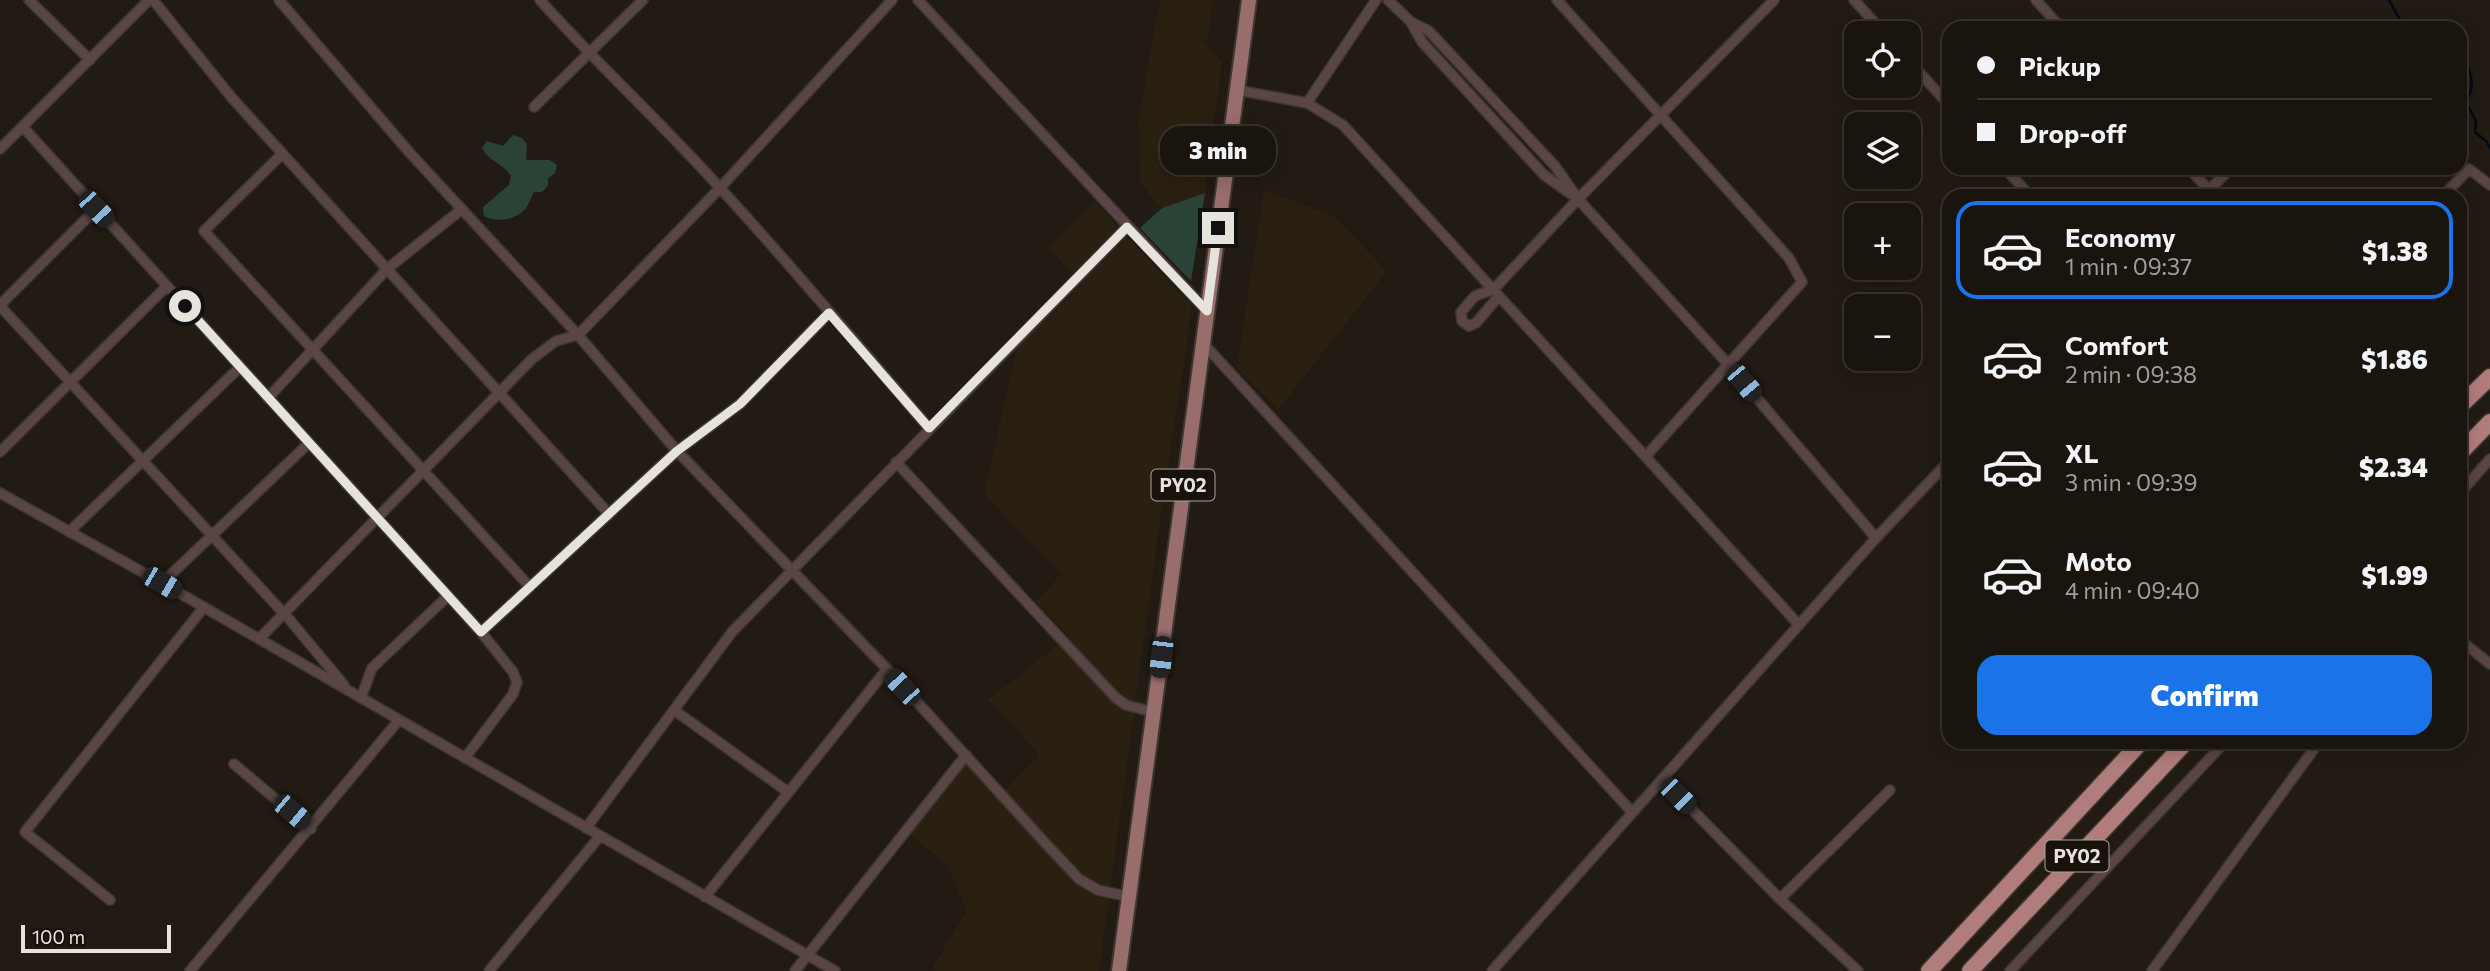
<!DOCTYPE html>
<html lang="en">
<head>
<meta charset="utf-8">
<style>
	body { margin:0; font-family:Commissioner,sans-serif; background:#231d17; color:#f1f3f6; height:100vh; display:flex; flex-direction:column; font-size:26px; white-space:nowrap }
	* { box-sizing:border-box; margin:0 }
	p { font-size:23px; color:#9f9e9e }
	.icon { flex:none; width:38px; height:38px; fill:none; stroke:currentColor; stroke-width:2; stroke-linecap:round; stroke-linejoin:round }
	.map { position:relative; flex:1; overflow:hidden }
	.sheet { position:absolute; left:1942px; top:189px; width:525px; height:560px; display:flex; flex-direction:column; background:#1a140e; border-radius:21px; box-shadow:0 4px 18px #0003,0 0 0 2px #38332e }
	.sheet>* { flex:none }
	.top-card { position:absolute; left:1942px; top:21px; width:525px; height:154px; border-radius:21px; box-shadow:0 4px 18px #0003,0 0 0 2px #38332e; display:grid; align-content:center; height:154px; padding:0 35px; background:#1a140e }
	.fabs { position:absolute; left:1844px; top:21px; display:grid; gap:14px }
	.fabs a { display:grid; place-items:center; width:77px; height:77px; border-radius:14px; background:#1a140e; box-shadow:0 4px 18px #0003,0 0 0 2px #38332e; font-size:35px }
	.scale { position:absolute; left:21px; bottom:18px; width:150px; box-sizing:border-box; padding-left:7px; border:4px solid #e6e2dc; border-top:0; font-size:19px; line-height:24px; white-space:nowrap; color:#e6e2dc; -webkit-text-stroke:5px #18120a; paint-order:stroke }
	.end { position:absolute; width:32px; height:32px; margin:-16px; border:9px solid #e6e2dc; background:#111; box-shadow:0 0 0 4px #111 }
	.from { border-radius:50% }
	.bubble { position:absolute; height:49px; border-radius:21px; background:#1a140e; box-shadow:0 4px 18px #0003,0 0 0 2px #38332e; font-size:23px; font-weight:800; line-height:49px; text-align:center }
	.car { position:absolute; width:21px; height:42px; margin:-21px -10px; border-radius:9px; box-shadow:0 0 5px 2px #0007; background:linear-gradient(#222 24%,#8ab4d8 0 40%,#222 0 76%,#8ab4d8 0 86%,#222 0) }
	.top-card b { display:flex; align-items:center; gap:24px; height:66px; font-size:26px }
	.top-card b+b { border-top:2px solid #38332e }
	.top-card i { width:18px; height:18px; background:#f1f3f6 }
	ul { padding:12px 0 0; list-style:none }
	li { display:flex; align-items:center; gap:21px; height:98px; margin:0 14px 10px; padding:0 21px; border:4px solid transparent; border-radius:21px }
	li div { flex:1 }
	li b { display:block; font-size:26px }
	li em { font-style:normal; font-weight:800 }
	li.selected { border-color:#1a73e8 }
	li>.icon { width:63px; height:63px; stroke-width:1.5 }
	.button { display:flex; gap:14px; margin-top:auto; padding:14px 35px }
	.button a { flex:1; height:80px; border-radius:21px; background:#1a73e8; color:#fff; font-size:28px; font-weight:800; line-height:80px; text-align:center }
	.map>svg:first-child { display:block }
	.built { fill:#2a2012 }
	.green { fill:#2a4336 }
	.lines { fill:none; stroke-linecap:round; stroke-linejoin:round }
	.stream { stroke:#000916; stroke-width:2.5 }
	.street-casing { stroke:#3d372f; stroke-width:12 }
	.primary-casing { stroke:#3d372f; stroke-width:18 }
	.highway-casing { stroke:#3d372f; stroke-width:19 }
	.street { stroke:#5a4545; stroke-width:9 }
	.primary { stroke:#986d6c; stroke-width:14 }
	.highway { stroke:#b17d7c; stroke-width:16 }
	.route { stroke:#e6e2dc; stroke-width:9 }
	.labels { text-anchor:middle; stroke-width:7; stroke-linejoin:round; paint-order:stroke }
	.shield { fill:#18120a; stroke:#a8a49d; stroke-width:2 }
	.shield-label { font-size:19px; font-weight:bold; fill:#e6e2dc }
</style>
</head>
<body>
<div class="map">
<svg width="2490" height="971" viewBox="0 0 2490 971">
	<rect width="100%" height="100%" fill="#221b13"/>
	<g class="built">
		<polygon points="1160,0 1213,0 1207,43 1177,13 1222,61 1205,193 1162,208 1140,183 1139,116"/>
		<polygon points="1264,190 1333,216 1387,271 1278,410 1237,368"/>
		<polygon points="1094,201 1192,307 1160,520 1099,971 937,971 932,969 967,910 945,863 909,834 966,762 999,797 1040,755 988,700 1069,636 1036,601 1061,574 984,494 1017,348 1082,285 1048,247"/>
	</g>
	<g class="green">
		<path d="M513,135L522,138L527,144L526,160H550L557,165L555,173L548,178V186L542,192H534C531,197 529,204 526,208C517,220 496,223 484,216L483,207L509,185L511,176C503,163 488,161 482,148L487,141L503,146Z"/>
		<polygon points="1205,193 1191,281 1140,228 1162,208"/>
	</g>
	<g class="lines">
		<g class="stream">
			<polyline points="2389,0 2400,20 2412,28"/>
			<path d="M2460,55C2472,70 2476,86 2466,102L2476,121L2475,132L2487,142L2490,148"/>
		</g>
		<g class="street-casing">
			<g id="street">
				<polyline points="29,0 90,60"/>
				<polyline points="153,0 232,98 609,514"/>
				<polyline points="279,0 409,152 578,335 677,451 887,669 1048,846 1079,879 1098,890 1130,897"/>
				<path d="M540,0C598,65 662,123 720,188C792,266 860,348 929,428"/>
				<polyline points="918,0 1207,311"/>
				<polyline points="1388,0 1411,22 1429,31 1555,166 1578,199 1727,363 1876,538 1950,460"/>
				<polyline points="1557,0 1789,258 1802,282 1646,456"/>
				<polyline points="1854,0 1884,33"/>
				<polyline points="2036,0 2061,28"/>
				<polyline points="1412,24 1422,42 1544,175 1571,194"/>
				<polyline points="1909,61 1950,106"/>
				<polyline points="1237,90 1307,103 1343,125 1799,625"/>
				<polyline points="1307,103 1376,0"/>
				<polyline points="534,107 643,0"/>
				<polyline points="23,127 167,286"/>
				<polyline points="0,149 149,0"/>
				<polyline points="282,154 204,231 530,587"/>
				<polyline points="2005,168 2030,196"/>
				<polyline points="2189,168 2214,196"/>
				<polyline points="2203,196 2231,168"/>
				<polyline points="2443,196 2469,169 2490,185"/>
				<polyline points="1499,296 1476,323 1469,326 1462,321 1461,312 1475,296 1494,289 1578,199 1774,0"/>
				<polyline points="0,305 96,209"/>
				<polyline points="0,306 289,619 344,685"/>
				<polyline points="1202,342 1632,812"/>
				<polyline points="268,398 387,269 462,209"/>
				<polyline points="0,452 167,286 481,632 513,672 517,682 513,694 465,758"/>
				<polyline points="896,462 1116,698 1126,705 1154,712"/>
				<polyline points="0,493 162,583 835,971"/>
				<polyline points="2460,493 2490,459"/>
				<polyline points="69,532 240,367"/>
				<polyline points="162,583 309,443"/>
				<polyline points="481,632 677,451 740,404 829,313"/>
				<polyline points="259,639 532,359 556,341 578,335 720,188 892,0"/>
				<polyline points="2460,640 2490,664"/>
				<polyline points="361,698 372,668 448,596"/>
				<polyline points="674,710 788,792"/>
				<polyline points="234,764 311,829"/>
				<polyline points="1662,779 1780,899 1858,971"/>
				<polyline points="586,828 732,632 1127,227"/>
				<polyline points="705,897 887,669"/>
				<polyline points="1780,899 1890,790"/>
				<polyline points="110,900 25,832 204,607"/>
				<polyline points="190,971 399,720"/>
				<polyline points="489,971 600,836"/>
				<polyline points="795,971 966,755"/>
				<polyline points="1492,971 1876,538"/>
				<polyline points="2010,971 2225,742"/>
				<polyline points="2152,971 2319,742"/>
			</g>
		</g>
		<g class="primary-casing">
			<polyline id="primary" points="1119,971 1249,0"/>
		</g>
		<g class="highway-casing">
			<g id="highway">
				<polyline points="2460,406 2490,377"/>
				<polyline points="2460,453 2490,422"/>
				<polyline points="1929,971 2141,742"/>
				<polyline points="1970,971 2186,742"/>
			</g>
		</g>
		<use href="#street" class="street"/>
		<use href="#primary" class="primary"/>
		<use href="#highway" class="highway"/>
	</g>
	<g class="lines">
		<polyline class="route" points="185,306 481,632 677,451 740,404 829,313 929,428 1127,227 1207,311 1218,228"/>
	</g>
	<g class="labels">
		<g class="shield">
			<rect x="1151.5" y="469.5" width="63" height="31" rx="5"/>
			<rect x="2045.5" y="840.5" width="63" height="31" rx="5"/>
		</g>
		<g class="shield-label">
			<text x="1183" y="492">PY02</text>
			<text x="2077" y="863">PY02</text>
		</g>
	</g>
</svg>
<div class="fabs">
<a><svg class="icon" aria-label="locate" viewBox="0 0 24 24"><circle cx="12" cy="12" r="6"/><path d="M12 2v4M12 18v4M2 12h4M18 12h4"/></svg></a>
<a><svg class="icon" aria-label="layers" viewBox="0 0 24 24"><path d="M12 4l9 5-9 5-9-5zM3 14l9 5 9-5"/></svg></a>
<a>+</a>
<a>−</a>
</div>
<div class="scale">100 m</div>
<i class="end from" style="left:185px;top:306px"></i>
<i class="end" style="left:1218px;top:228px"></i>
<div class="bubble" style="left:1160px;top:126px;width:116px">3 min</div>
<i class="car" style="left:96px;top:209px;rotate:137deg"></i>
<i class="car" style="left:1744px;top:383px;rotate:140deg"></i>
<i class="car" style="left:162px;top:583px;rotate:120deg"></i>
<i class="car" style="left:1161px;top:657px;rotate:187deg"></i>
<i class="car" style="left:902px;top:687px;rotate:317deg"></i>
<i class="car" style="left:1678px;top:796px;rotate:135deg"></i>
<i class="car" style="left:292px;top:812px;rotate:130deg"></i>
<div class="top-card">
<b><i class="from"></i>Pickup</b>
<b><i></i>Drop-off</b>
</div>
<section class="sheet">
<ul>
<li class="selected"><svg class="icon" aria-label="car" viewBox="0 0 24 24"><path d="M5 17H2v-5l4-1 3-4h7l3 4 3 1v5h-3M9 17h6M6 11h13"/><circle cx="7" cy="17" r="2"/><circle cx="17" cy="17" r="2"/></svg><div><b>Economy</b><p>1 min · 09:37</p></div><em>$1.38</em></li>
<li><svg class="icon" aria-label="car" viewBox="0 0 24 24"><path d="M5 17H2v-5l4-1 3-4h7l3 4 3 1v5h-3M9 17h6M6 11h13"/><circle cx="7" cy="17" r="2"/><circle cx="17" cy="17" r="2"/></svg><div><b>Comfort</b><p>2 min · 09:38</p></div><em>$1.86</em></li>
<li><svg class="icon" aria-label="car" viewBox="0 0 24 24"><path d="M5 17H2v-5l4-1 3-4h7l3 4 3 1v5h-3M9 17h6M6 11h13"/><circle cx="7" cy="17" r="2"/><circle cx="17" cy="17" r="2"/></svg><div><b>XL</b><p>3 min · 09:39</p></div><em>$2.34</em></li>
<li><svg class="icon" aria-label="car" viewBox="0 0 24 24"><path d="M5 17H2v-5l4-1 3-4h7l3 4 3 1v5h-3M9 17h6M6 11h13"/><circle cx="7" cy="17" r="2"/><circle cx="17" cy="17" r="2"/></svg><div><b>Moto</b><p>4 min · 09:40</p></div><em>$1.99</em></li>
</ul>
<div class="button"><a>Confirm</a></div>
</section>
</div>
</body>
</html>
